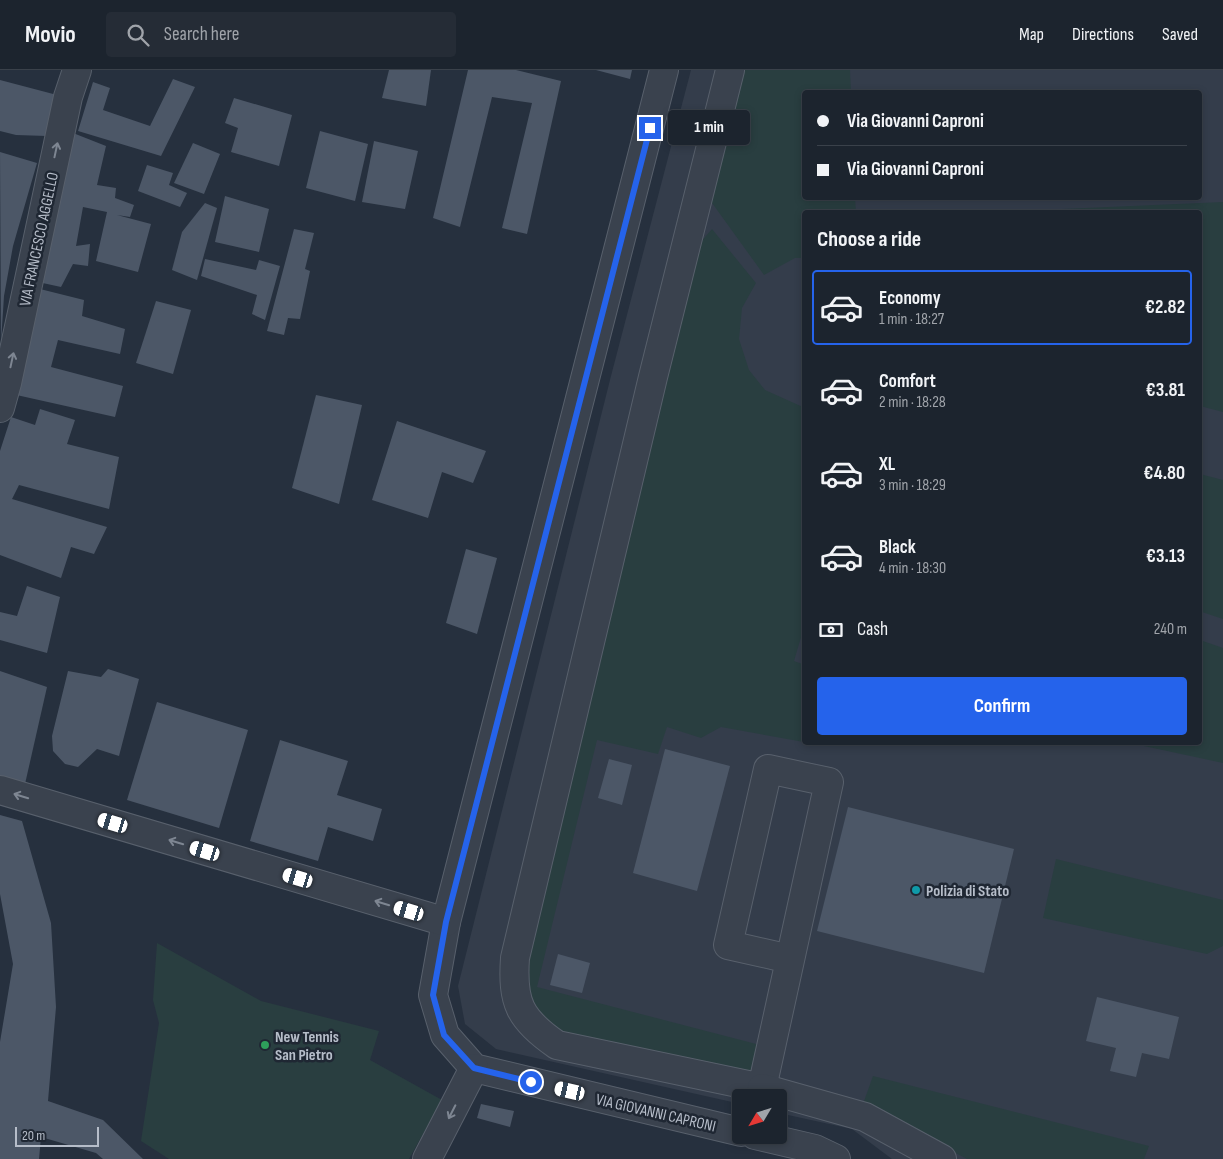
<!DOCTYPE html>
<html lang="en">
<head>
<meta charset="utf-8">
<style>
	body { margin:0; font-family:"Sofia Sans Condensed",sans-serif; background:#252c36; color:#f1f3f6; height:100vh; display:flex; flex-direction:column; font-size:19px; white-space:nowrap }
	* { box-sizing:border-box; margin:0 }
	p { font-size:16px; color:#a0a4aa }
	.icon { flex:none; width:28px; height:28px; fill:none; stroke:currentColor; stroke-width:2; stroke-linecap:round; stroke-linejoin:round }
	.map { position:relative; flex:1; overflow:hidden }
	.side { position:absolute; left:802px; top:140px; width:400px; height:535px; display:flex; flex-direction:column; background:#1c242e; border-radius:5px; box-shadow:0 2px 8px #0003,0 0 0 1px #3a414a }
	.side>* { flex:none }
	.top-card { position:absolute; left:802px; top:20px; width:400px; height:110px; border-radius:5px; box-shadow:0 2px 8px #0003,0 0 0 1px #3a414a; display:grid; align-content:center; height:110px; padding:0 15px; background:#1c242e }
	.needle { width:32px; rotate:232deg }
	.tools { position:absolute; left:732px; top:1019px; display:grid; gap:10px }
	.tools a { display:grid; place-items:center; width:55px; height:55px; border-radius:5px; background:#1c242e; box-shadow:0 2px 8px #0003,0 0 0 1px #3a414a; font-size:25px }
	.scale { position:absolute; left:15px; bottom:12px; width:84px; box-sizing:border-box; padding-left:5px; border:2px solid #b6bdc9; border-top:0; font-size:14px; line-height:18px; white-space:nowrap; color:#b6bdc9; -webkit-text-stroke:4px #1f2733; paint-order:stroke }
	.end { position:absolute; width:22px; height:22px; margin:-11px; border:6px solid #2563eb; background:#fff; box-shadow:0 0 0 2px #fff }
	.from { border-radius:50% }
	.bubble { position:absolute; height:35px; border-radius:5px; background:#1c242e; box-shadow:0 2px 8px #0003,0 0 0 1px #3a414a; font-size:16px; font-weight:700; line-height:35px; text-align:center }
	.car { position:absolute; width:15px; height:30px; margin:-15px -8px; border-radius:6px; box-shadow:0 0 4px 1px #0007; background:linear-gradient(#fff 24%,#345 0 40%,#fff 0 76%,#345 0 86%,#fff 0) }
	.top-card b { display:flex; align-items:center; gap:18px; height:48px; font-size:19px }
	.top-card b+b { border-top:1px solid #3a414a }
	.top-card i { width:12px; height:12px; background:#f1f3f6 }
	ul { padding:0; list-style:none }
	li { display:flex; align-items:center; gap:15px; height:75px; margin:0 10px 8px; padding:0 5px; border:2px solid transparent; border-radius:5px }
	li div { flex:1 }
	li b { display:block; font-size:19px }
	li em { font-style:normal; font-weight:700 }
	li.selected { border-color:#2563eb }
	li>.icon { width:45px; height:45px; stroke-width:1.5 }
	h2 { padding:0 15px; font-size:22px; line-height:60px }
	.pay { display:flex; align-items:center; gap:12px; height:55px; padding:0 15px; font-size:19px }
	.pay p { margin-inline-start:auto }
	.primary-button { display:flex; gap:10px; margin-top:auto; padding:10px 15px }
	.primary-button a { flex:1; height:58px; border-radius:5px; background:#2563eb; color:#fff; font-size:20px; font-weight:700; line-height:58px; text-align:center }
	header { display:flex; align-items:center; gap:30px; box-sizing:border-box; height:70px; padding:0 25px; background:#1c242e; border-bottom:1px solid #3a414a }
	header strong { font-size:24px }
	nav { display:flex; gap:28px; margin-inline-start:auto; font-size:18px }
	.search { width:350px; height:45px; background:#252c36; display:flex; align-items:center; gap:12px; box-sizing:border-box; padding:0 18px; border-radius:5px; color:#a0a4aa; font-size:19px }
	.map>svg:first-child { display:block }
	.airport { fill:#343d4b; fill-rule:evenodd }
	.green { fill:#293e40 }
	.building { fill:#4c5767 }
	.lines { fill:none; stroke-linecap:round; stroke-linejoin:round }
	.minor-casing { stroke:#58606c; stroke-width:30 }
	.minor { stroke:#3a424e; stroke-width:28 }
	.oneway { stroke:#7e8692 }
	.route { stroke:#2563eb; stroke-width:6 }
	.culture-dot { fill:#0f9aa8; stroke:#1f2733; stroke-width:2 }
	.leisure-dot { fill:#2e9e5b; stroke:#1f2733; stroke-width:2 }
	.labels { text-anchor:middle; stroke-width:5; stroke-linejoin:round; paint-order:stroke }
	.street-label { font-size:16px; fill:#b6bdc9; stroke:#1f2733 }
	.poi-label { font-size:16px; font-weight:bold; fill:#b6bdc9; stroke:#1f2733; text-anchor:start }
</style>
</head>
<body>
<header>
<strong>Movio</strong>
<div class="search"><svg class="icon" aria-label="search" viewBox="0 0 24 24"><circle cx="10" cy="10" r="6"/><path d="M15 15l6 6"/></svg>Search here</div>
<nav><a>Map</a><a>Directions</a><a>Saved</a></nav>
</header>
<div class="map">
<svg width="1223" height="1089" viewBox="0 0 1223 1089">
	<rect width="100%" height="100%" fill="#26303e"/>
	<path class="airport" d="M691,0H1223V1089H892L852,1059L779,1043V1028H741V1034L496,979L465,954L458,916L611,306ZM805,22H1200V128H805ZM805,142H1200V672H805Z"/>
	<g class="green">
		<polygon points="738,0 850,0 851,22 805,22 805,128 855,128 856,142 805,142 805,188 795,188 764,205 707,126"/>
		<polygon points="1223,132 1223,342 1200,336 1200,142 994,142"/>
		<polygon points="712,159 756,213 742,238 739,269 749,300 765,320 805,338 805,554 794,591 805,595 805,672 816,673 815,674 721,657 701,668 667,657 658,684 597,670 537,917 760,975 754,1005 577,968 547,953 527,928 522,912 698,175"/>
		<polygon points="1200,404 1223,410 1223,549 1202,542 1200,547"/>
		<polygon points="1200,570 1223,578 1223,693 1130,673 1200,672"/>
		<polygon points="1056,789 1223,830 1223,876 1207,884 1043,848"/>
		<polygon points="157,873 261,931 379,961 370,990 442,1030 409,1089 169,1089 141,1071 159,953 153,930"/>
		<polygon points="873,1006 1149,1076 1144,1089 967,1089 863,1034"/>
	</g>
	<g class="building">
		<polygon points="389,0 431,0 426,36 382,28"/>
		<polygon points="468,0 516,0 561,11 527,164 502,158 532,33 492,27 460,157 433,148"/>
		<polygon points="596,0 632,0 630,9"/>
		<polygon points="173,9 195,17 161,86 78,61 93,12 110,18 103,40 150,56"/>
		<polygon points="0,10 57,25 47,66 16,65 0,61"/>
		<polygon points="234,28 292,45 279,96 231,82 238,58 225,53"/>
		<polygon points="320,61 368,74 355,131 306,118"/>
		<polygon points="73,63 106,76 97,115 116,118 115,128 134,135 130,147 117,145 151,154 138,202 96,191 107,142 83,137 76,176 90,174 88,196 73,194 61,217 38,212"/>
		<polygon points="374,71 418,81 405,139 362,132"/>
		<polygon points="193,73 220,84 204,124 174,113"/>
		<polygon points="0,82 37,93 13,176 4,226 1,273"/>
		<polygon points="147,95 173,103 169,115 187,123 180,137 138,121"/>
		<polygon points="225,126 269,139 259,182 215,172"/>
		<polygon points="205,133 217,138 197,210 172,200 182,162"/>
		<polygon points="294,159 314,163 305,199 310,201 300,249 288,248 284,265 267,261"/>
		<polygon points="205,189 256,200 259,190 280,196 265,250 252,244 257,225 201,206"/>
		<polygon points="36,218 84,230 82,246 125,259 120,284 58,270 51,297 123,316 115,347 12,324"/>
		<polygon points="156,231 191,240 173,304 136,293"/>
		<polygon points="316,325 362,335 339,434 292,418"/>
		<polygon points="40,339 75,350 67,374 119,387 109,439 19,415 12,429 107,457 94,484 71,477 61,508 0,485 0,381 11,347 35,355"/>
		<polygon points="397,351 486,381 473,413 442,402 428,448 372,430"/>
		<polygon points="466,479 497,488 477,564 446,553"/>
		<polygon points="27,516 60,527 47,583 0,570 0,542 17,546"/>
		<polygon points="108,599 139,609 119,686 97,679 78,697 65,694 53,681 52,666 68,601 101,607"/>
		<polygon points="0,601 47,617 25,714 0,709"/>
		<polygon points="157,632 248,660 219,758 127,730"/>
		<polygon points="280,670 348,691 337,725 382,739 373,771 328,757 318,791 250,771"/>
		<polygon points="665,679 730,696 697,821 633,803"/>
		<polygon points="609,689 632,695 622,735 598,728"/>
		<polygon points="848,737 1014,779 984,903 817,861"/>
		<polygon points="0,745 22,751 51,853 56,937 48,1031 103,1050 143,1089 103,1089 96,1083 41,1067 39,1089 0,1089 0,972 13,894 0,824"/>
		<polygon points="558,884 590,893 582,923 550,915"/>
		<polygon points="1097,927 1179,947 1169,989 1142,983 1136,1007 1110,1001 1116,978 1086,971"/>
		<polygon points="481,1034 514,1041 510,1057 477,1048"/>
	</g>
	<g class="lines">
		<g class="minor-casing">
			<g id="minor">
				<polyline points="664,0 446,852 433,925 445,965 474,998 741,1062"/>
				<path d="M730,0L653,307L515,888C512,932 519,949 557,975L762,1018L829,712L768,699L728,875L790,889"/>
				<polyline points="0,338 7,313 68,27 77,0"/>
				<polyline points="0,720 446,852"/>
				<polyline points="762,1018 865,1047 942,1089"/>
				<polyline points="755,1065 815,1079 836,1089"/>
				<polyline points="427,1089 474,998"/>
			</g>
		</g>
		<use href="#minor" class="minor"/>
	</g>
	<defs><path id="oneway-shaft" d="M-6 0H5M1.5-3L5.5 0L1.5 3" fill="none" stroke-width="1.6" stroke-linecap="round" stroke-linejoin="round" transform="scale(1.25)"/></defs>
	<g class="oneway">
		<use href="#oneway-shaft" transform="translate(56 80) rotate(-78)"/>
		<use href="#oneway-shaft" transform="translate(12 290) rotate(-78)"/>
		<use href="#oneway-shaft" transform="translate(21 726) rotate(-163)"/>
		<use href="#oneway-shaft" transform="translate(176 772) rotate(-163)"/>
		<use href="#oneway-shaft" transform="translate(382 833) rotate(-163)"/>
		<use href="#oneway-shaft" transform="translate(452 1042) rotate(117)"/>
	</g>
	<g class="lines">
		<polyline class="route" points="531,1012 474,998 444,965 433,925 446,852 650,58"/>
	</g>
	<circle class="culture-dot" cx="916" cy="820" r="5"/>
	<circle class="leisure-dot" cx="265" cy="975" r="5"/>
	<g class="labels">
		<g class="street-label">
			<text transform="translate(38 169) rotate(-78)" y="6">VIA FRANCESCO AGGELLO</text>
			<text transform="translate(656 1042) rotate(13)" y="6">VIA GIOVANNI CAPRONI</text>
		</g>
		<g class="poi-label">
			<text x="926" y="826">Polizia di Stato</text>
			<text x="275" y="972">New Tennis<tspan x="275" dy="18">San Pietro</tspan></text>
		</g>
	</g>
</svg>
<div class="tools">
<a><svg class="needle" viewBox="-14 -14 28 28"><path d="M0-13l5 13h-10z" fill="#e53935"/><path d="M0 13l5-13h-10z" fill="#a0a4aa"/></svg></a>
</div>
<div class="scale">20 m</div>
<i class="end from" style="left:531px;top:1012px"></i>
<i class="end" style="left:650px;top:58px"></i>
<div class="bubble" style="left:668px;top:40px;width:82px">1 min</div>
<i class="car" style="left:113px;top:753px;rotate:287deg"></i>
<i class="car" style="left:205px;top:781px;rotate:287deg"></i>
<i class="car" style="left:298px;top:808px;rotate:287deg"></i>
<i class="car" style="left:409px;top:841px;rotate:287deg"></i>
<i class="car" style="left:570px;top:1021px;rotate:283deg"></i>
<div class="top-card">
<b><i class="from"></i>Via Giovanni Caproni</b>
<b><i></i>Via Giovanni Caproni</b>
</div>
<section class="side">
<h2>Choose a ride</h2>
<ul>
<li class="selected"><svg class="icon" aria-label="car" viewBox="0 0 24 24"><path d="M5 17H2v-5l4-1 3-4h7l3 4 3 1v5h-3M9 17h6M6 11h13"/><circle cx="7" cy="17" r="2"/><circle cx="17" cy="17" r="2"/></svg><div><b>Economy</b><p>1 min · 18:27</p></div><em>€2.82</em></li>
<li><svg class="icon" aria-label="car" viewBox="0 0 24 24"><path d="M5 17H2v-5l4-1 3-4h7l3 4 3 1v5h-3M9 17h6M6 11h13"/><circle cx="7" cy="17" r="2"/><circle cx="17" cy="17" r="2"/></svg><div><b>Comfort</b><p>2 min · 18:28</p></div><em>€3.81</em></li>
<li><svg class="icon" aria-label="car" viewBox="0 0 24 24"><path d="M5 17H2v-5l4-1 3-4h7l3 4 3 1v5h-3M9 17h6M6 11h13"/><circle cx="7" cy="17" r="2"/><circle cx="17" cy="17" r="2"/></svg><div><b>XL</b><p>3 min · 18:29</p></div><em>€4.80</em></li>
<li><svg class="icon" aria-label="car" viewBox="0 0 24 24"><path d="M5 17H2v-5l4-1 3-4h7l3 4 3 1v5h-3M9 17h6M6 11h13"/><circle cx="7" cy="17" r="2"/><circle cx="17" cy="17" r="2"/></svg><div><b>Black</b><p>4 min · 18:30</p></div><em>€3.13</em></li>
</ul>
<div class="pay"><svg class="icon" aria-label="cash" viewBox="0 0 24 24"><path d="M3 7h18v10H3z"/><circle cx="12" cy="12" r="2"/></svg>Cash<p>240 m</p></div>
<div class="primary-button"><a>Confirm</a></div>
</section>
</div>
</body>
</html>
